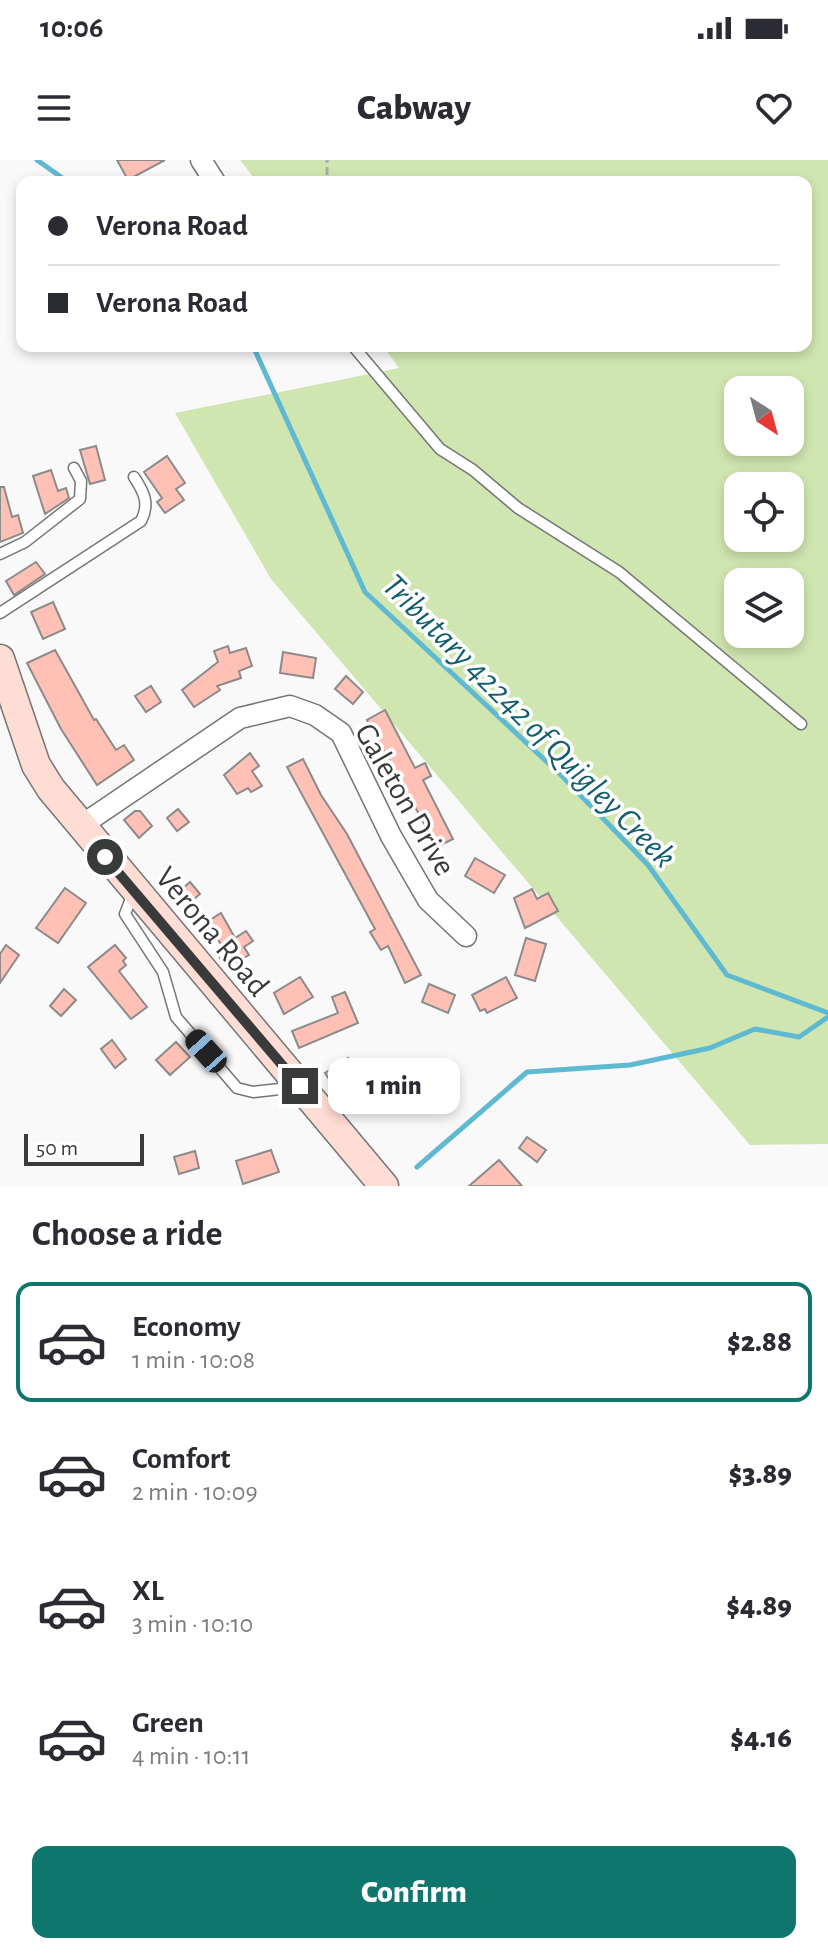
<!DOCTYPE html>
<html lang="en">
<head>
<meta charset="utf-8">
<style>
	body { margin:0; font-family:"Alegreya Sans",sans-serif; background:#f2f2f3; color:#2b2b33; height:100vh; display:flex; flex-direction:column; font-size:30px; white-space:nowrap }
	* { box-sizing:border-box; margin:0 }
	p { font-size:26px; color:#7c7c81 }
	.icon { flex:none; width:44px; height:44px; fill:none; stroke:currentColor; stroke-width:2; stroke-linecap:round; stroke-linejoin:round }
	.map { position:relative; height:1026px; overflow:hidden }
	.panel { display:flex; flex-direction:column; background:#fff; flex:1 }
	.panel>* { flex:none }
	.banner { position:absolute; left:16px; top:16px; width:796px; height:176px; border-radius:16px; box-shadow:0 4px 12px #0003; display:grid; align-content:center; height:176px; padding:0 32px; background:#fff }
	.needle { width:52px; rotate:144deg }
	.buttons { position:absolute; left:724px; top:216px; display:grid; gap:16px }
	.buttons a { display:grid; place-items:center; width:80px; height:80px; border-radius:16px; background:#fff; box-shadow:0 4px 12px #0003; font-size:40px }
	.scale { position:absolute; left:24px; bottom:20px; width:120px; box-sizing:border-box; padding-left:8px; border:4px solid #393a3a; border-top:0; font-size:22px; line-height:28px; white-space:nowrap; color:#393a3a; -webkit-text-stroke:6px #fff; paint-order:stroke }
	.end { position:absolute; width:36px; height:36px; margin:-18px; border:10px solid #393a3a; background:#fff; box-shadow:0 0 0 4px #fff }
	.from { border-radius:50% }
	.bubble { position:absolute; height:56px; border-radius:16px; background:#fff; box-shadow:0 4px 12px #0003; font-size:26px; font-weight:800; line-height:56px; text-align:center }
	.car { position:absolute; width:24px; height:48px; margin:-24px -12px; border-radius:10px; box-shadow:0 0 6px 2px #0007; background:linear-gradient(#222 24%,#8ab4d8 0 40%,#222 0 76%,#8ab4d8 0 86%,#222 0) }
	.banner b { display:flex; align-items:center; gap:28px; height:76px; font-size:30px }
	.banner b+b { border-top:2px solid #e1e1e2 }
	.banner i { width:20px; height:20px; background:#2b2b33 }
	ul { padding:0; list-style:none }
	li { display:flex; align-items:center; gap:24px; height:120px; margin:0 16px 12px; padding:0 16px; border:4px solid transparent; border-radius:16px }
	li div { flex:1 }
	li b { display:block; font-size:30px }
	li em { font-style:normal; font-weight:800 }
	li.active { border-color:#0f766e }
	li>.icon { width:72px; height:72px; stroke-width:1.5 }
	h2 { padding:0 32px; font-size:36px; line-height:96px }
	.primary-button { display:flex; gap:16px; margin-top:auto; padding:16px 32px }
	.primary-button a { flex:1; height:92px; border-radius:16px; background:#0f766e; color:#fff; font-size:32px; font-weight:800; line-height:92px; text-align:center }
	.status { display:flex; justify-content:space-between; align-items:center; height:56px; padding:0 40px; background:#fff; direction:ltr }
	.status svg { height:22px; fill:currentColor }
	header { display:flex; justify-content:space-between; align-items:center; height:104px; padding:0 32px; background:#fff; font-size:36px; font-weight:800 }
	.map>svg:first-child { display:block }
	.green { fill:#d0e6b1; fill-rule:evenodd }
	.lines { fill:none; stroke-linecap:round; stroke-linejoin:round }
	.stream { stroke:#5fb9d0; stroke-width:5 }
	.building { fill:#ffc1b5; stroke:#8c8b8b; stroke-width:2 }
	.lane-casing { stroke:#747575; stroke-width:13 }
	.street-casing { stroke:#747575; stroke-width:23 }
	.secondary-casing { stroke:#747575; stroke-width:31 }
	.path { stroke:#acadad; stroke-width:3; stroke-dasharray:8 4; stroke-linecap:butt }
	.lane { stroke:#fff; stroke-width:10 }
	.street { stroke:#fff; stroke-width:20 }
	.secondary { stroke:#ffdcd4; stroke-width:28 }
	.route { stroke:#393a3a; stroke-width:10 }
	.labels { text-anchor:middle; stroke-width:7; stroke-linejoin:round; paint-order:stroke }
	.street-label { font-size:32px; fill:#393a3a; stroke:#fff }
	.water-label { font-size:34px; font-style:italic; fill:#125e6e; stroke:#fff }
</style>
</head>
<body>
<div class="status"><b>10:06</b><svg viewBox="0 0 49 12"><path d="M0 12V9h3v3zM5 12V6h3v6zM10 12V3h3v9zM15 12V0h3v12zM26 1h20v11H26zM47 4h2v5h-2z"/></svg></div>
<header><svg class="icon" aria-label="menu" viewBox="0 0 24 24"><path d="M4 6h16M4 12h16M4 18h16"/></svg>Cabway<svg class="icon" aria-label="heart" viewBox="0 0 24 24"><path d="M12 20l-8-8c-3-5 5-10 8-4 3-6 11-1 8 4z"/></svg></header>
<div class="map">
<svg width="828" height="1026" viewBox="0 0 828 1026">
	<rect width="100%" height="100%" fill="#f9f9fa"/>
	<path class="green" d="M240,0H828V984L750,985L271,419L175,253L399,208L383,186H806V22H257ZM738,230H790V282H738ZM738,326H790V378H738ZM738,422H790V474H738Z"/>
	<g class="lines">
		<g class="stream">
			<polyline points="37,0 68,22"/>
			<polyline points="253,186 365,432 562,616 648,705 727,815 828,853"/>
			<polyline points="417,1007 527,912 630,905 710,888 755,869 799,877 828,857"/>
		</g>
	</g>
	<g class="building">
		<polygon points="117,0 165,0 128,20"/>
		<polygon points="96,286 105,320 90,324 80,290"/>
		<polygon points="167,296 185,323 176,329 184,340 165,353 157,342 162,338 144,312"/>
		<polygon points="51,310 58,331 66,328 69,338 45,354 33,316"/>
		<polygon points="0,327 4,327 12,357 18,355 23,373 0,382"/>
		<polygon points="36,402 45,414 14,435 6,421"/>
		<polygon points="53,442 65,469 43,479 31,452"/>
		<polygon points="228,486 230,493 246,488 252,506 239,511 241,518 217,526 220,530 194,547 182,530 218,502 214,491"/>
		<polygon points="55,490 94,560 96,559 116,590 124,585 134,600 97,625 61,569 27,503"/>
		<polygon points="283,492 316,498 313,518 280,513"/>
		<polygon points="346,516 363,532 353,544 335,529"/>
		<polygon points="151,526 161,542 146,552 135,536"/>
		<polygon points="385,550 415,608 425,603 431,616 423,620 453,679 437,687 367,560"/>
		<polygon points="250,593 259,606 252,611 262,626 251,632 248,628 237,634 224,615"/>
		<polygon points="303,599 321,635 347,674 421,815 405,823 388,786 381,790 370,772 375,769 287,607"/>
		<polygon points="178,649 189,662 177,671 167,658"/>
		<polygon points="135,651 140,651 152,666 139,678 124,660"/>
		<polygon points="475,698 505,715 494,733 465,716"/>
		<polygon points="190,722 200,734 185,747 174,736"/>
		<polygon points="65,728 86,743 58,783 36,768"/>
		<polygon points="532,729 537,739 548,733 558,751 525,768 514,738"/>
		<polygon points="221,753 235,778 246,771 253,781 244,787 249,795 237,802 232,794 222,801 215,790 222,786 207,762"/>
		<polygon points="526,778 546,784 535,821 515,815"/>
		<polygon points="6,785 19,795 0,823 0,794"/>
		<polygon points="115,785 126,798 123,801 126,805 119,811 147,847 131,859 88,807"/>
		<polygon points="300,817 313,837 284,854 274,833"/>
		<polygon points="506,817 517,838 487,853 485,849 480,851 472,835"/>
		<polygon points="429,824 455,835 448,853 422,842"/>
		<polygon points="64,829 76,840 61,856 50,846"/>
		<polygon points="345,832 358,863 299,888 292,871 338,853 332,837"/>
		<polygon points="112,880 126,899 115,908 101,889"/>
		<polygon points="176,882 190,897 170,915 156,900"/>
		<polygon points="348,898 361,919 338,933 325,913"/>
		<polygon points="527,977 546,990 537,1002 519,988"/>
		<polygon points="271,990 279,1012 243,1024 236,1001"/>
		<polygon points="195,991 199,1008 179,1014 174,997"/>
		<polygon points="499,1000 522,1026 469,1026"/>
	</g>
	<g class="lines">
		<g class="lane-casing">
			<g id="lane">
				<polyline points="353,186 440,289 473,310 518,348 619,412 801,564"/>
				<polyline points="0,394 25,382 80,339 81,321 74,308"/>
				<path d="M0,453L141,361C150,344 144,332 134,317"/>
				<polyline points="134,731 125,754 163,812 176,857 237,928 253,932 298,927"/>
			</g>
		</g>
		<g class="street-casing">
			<g id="street">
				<polyline points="201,0 215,22"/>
				<polyline points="79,667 240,558 290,546 315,555 341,573 391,676 428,740 466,776"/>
			</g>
		</g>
		<g class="secondary-casing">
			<polyline id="secondary" points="0,499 36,605 51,629 384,1026"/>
		</g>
		<polyline class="path" points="327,15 327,0"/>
		<use href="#lane" class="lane"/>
		<use href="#street" class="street"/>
		<use href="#secondary" class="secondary"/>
	</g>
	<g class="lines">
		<polyline class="route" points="105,697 300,926"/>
	</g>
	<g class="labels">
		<g class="street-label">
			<text transform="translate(406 639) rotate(60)" y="11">Galeton Drive</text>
			<text transform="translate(213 771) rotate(50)" y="11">Verona Road</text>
		</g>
		<g class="water-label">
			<text transform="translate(530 560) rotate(45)" y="12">Tributary 42242 of Quigley Creek</text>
		</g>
	</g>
</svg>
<div class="buttons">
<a><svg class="needle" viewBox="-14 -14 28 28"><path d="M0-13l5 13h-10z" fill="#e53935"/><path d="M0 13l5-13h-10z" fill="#7c7c81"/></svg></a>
<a><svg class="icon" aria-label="locate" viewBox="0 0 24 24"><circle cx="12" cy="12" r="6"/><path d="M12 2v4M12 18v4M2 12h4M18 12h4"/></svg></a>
<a><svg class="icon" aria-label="layers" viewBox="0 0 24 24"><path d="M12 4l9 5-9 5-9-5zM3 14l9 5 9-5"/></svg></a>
</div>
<div class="scale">50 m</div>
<i class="end from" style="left:105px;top:697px"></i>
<i class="end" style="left:300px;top:926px"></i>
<div class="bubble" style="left:328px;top:898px;width:132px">1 min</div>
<i class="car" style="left:206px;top:891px;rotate:318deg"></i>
<div class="banner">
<b><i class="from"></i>Verona Road</b>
<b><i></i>Verona Road</b>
</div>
</div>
<section class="panel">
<h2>Choose a ride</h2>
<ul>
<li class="active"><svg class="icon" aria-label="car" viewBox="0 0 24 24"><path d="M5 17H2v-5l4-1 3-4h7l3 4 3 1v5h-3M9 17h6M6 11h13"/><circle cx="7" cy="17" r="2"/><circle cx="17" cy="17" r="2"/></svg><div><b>Economy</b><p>1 min · 10:08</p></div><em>$2.88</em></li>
<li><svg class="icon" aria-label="car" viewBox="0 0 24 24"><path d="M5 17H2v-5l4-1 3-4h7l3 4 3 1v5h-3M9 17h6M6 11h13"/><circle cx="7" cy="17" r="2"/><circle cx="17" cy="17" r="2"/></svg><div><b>Comfort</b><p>2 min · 10:09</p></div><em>$3.89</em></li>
<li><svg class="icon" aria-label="car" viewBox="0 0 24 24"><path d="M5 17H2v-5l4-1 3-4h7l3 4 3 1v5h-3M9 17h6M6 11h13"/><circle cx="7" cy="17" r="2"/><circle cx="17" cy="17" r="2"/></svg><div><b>XL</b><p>3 min · 10:10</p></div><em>$4.89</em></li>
<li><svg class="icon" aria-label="car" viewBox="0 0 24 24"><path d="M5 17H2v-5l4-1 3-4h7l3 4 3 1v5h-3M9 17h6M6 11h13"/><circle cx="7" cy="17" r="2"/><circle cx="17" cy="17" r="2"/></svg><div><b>Green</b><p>4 min · 10:11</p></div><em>$4.16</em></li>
</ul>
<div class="primary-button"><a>Confirm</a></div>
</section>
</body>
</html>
